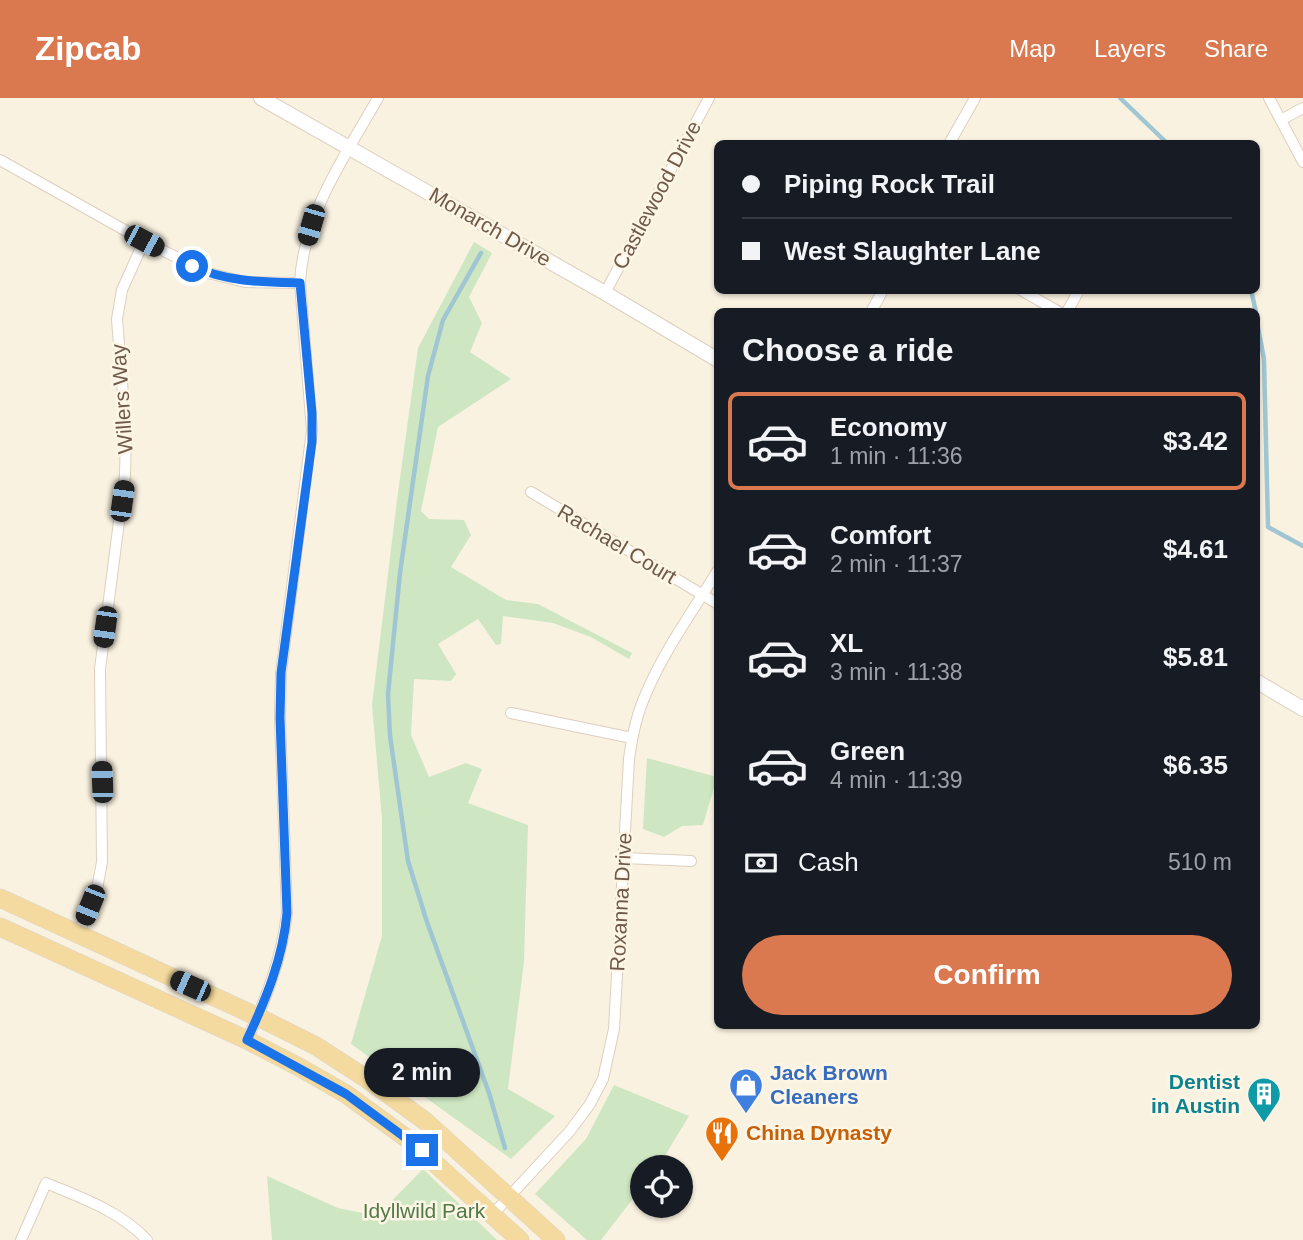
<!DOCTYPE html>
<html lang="en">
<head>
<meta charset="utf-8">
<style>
	body { margin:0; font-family:Helvetica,sans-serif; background:#242831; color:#f1f3f6; height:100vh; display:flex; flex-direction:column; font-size:26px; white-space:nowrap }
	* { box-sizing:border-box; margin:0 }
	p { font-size:23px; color:#9ea1a6 }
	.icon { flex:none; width:38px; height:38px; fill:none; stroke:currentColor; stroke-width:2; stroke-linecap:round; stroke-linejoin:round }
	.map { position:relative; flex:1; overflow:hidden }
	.details { position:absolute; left:714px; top:210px; width:546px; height:721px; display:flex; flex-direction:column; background:#171b24; border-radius:10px; box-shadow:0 2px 5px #0004 }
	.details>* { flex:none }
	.top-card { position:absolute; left:714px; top:42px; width:546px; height:154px; border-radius:10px; box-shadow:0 2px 5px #0004; display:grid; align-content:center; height:154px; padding:0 28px; background:#171b24 }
	.controls { position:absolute; left:630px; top:1057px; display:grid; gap:14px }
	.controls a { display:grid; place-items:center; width:63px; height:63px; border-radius:50%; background:#171b24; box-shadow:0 2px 5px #0004; font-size:35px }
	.end { position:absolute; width:32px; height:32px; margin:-16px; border:9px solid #1a73e8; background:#fff; box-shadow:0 0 0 4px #fff }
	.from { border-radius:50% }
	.bubble { position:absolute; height:49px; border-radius:24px; background:#171b24; box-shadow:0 2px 5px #0004; font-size:23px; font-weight:700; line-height:49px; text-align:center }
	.car { position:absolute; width:21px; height:42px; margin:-21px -10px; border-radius:9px; box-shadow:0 0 5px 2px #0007; background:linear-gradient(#222 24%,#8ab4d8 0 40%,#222 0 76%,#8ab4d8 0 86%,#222 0) }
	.top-card b { display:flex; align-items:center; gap:24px; height:66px; font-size:26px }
	.top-card b+b { border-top:2px solid #363941 }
	.top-card i { width:18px; height:18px; background:#f1f3f6 }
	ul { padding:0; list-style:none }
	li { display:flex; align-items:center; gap:21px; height:98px; margin:0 14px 10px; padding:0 14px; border:4px solid transparent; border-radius:10px }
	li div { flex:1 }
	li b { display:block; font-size:26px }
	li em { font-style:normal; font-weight:700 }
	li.active { border-color:#da7950 }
	li>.icon { width:63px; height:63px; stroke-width:1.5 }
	h2 { padding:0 28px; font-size:32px; line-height:84px }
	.pay { display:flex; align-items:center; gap:18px; height:77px; padding:0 28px; font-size:26px }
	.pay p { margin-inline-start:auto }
	.primary-button { display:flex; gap:14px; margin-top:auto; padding:14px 28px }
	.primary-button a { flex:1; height:80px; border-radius:42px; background:#da7950; color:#fff; font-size:28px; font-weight:700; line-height:80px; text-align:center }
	header { display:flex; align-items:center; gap:42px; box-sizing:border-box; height:98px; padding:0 35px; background:#da7950; color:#fff }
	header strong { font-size:33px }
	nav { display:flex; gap:38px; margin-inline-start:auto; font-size:24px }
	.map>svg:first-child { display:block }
	.green { fill:#cee6c2 }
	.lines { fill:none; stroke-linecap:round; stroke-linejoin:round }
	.stream { stroke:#9fc6d2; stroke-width:4.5 }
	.minor-casing { stroke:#ddcfbe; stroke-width:12 }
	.tertiary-casing { stroke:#ddcfbe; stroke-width:16 }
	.primary-casing { stroke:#dad4d0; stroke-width:19 }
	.minor { stroke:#fff; stroke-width:10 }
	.tertiary { stroke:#fff; stroke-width:14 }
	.primary { stroke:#f4da9e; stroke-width:18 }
	.route { stroke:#1a73e8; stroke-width:9 }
	.labels { text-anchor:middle; stroke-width:5; stroke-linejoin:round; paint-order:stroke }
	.street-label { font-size:21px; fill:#6f5a4a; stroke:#fdf6e7 }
	.shop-label { font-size:21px; font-weight:bold; fill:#366cbe; stroke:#fdf6e7; text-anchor:start }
	.culture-label { font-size:21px; font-weight:bold; fill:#0d838f; stroke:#fdf6e7; text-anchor:end }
	.food-label { font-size:21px; font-weight:bold; fill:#c56008; stroke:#fdf6e7; text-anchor:start }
	.park-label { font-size:21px; fill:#527a46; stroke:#fdf6e7 }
</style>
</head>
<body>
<header>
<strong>Zipcab</strong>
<nav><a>Map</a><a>Layers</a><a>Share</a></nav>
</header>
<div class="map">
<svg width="1303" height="1142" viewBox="0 0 1303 1142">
	<rect width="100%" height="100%" fill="#faf2e1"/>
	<g class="green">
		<polygon points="474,144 492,155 469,199 482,225 470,254 511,281 438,329 421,413 429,421 464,422 471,437 451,469 506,502 538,506 632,555 629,561 591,539 553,525 503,518 501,546 496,547 478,521 438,546 456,576 451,583 414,581 411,637 429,679 466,665 482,671 468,705 528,727 524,864 508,991 555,1018 511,1061 351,946 382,838 382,721 372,607 397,402 418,250"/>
		<polygon points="647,660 717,679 703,727 682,728 664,739 643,731"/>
		<polygon points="614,987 689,1018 658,1069 642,1069 642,1089 601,1142 587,1142 535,1096 586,1041"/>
		<polygon points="423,1071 497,1142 272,1142 267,1078 338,1110 377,1118"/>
	</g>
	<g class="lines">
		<g class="stream">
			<polyline points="1120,0 1168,46"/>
			<polyline points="481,155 443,222 428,278 400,475 388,596 390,638 408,763 427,824 489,995 505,1050"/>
			<polyline points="1251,192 1256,214"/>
			<polyline points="1256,219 1264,261 1268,429 1303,448"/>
		</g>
		<g class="minor-casing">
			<g id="minor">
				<polyline points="1269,0 1303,64"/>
				<polyline points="1281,22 1303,10"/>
				<polyline points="949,46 975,0"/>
				<polyline points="0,62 144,143 208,175 245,184 300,185"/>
				<polyline points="1021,192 1059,214"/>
				<polyline points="605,195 709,0"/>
				<polyline points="871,214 883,192"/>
				<polyline points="1067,214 1079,192"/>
				<polyline points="531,394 718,506"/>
				<polyline points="511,615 632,640"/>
				<polyline points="624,760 691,763"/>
				<polyline points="78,837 97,791 102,764 100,571 125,377 126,335 117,221 122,192 144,143"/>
				<path d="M247,942C266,901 282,860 287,815L280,620L281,575L312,332L300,185C303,117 345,58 378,0"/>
				<path d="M493,1116L570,1033L590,1006L603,981L614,931L629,661C632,639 636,618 645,598C663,554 693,513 718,472"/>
				<path d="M21,1142L46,1085C82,1100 120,1113 147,1142"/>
			</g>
		</g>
		<g class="tertiary-casing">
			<g id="tertiary">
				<polyline points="261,0 605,195 718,262"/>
				<polyline points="1256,583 1303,611"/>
			</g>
		</g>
		<g class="primary-casing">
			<g id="primary">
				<polyline points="0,800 258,919 316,948 370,983 425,1023 556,1142"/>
				<polyline points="0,829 247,942 299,969 346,996 409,1042 520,1142"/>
			</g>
		</g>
		<use href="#minor" class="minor"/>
		<use href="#tertiary" class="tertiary"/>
		<use href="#primary" class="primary"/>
	</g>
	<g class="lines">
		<path class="route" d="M192,168C227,184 261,184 300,185L312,315V344L281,575L280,620L287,815C283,860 266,901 247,942L346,996L422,1052"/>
	</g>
	<defs>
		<g id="shop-pin" transform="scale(1.75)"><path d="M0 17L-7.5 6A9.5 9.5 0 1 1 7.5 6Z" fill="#3f7fe0" stroke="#fdf6e7"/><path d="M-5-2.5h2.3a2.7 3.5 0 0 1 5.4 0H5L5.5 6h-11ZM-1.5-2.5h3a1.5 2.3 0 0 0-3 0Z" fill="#fff"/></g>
		<g id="building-pin" transform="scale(1.75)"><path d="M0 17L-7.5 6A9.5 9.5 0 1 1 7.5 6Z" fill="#0f9aa8" stroke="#fdf6e7"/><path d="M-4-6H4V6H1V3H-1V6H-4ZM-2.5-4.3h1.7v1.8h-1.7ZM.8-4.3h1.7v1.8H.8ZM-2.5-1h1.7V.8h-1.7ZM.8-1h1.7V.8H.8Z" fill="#fff"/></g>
		<g id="restaurant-pin" transform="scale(1.75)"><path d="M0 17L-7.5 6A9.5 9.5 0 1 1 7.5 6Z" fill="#e8710a" stroke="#fdf6e7"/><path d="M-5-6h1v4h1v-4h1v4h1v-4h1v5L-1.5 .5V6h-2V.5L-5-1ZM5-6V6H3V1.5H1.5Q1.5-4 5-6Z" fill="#fff"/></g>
	</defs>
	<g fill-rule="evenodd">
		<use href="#shop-pin" x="746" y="987"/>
		<use href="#building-pin" x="1264" y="996"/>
		<use href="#restaurant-pin" x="722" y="1035"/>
	</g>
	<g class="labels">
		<g class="street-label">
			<text transform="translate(657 97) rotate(-62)" y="7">Castlewood Drive</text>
			<text transform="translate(490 129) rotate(30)" y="7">Monarch Drive</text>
			<text transform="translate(122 301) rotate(-94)" y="7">Willers Way</text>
			<text transform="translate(617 446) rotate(31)" y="7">Rachael Court</text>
			<text transform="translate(621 804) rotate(-87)" y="7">Roxanna Drive</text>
		</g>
		<g class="shop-label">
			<text x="770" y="982">Jack Brown<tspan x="770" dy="24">Cleaners</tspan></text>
		</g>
		<g class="culture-label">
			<text x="1240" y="991">Dentist<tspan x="1240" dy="24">in Austin</tspan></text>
		</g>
		<g class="food-label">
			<text x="746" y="1042">China Dynasty</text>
		</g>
		<g class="park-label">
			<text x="424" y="1120">Idyllwild Park</text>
		</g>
	</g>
</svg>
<div class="controls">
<a><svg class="icon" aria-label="locate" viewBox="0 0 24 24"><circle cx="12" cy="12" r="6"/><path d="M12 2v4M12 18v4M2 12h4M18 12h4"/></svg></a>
</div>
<i class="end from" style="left:192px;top:168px"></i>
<i class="end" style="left:422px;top:1052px"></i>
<div class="bubble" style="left:364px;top:950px;width:116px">2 min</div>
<i class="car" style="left:311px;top:127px;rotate:196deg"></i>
<i class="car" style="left:144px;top:143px;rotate:118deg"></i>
<i class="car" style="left:122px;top:403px;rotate:8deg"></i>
<i class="car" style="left:105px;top:529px;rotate:188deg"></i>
<i class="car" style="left:102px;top:684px;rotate:358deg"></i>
<i class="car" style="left:90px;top:807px;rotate:202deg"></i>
<i class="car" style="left:190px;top:888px;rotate:294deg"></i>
<div class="top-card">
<b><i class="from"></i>Piping Rock Trail</b>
<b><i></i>West Slaughter Lane</b>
</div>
<section class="details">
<h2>Choose a ride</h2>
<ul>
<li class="active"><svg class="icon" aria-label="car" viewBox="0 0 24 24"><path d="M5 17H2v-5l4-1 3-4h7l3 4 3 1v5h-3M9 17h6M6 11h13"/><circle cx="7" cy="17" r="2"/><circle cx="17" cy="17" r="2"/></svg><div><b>Economy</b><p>1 min · 11:36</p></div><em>$3.42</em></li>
<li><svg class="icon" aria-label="car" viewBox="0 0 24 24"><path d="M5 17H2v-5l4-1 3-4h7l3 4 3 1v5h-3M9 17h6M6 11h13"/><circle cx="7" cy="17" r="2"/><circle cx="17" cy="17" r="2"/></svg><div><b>Comfort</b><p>2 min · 11:37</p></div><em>$4.61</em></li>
<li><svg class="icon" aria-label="car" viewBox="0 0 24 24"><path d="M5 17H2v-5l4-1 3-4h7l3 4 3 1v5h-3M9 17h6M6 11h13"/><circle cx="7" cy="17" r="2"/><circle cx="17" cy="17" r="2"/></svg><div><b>XL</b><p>3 min · 11:38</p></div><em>$5.81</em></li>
<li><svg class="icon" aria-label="car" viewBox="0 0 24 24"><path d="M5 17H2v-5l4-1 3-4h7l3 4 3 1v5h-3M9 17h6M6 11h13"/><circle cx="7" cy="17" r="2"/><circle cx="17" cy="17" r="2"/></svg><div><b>Green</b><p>4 min · 11:39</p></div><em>$6.35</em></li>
</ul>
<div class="pay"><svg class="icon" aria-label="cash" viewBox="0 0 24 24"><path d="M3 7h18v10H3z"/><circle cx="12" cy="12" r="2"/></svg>Cash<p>510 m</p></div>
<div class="primary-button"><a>Confirm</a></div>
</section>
</div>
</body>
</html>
